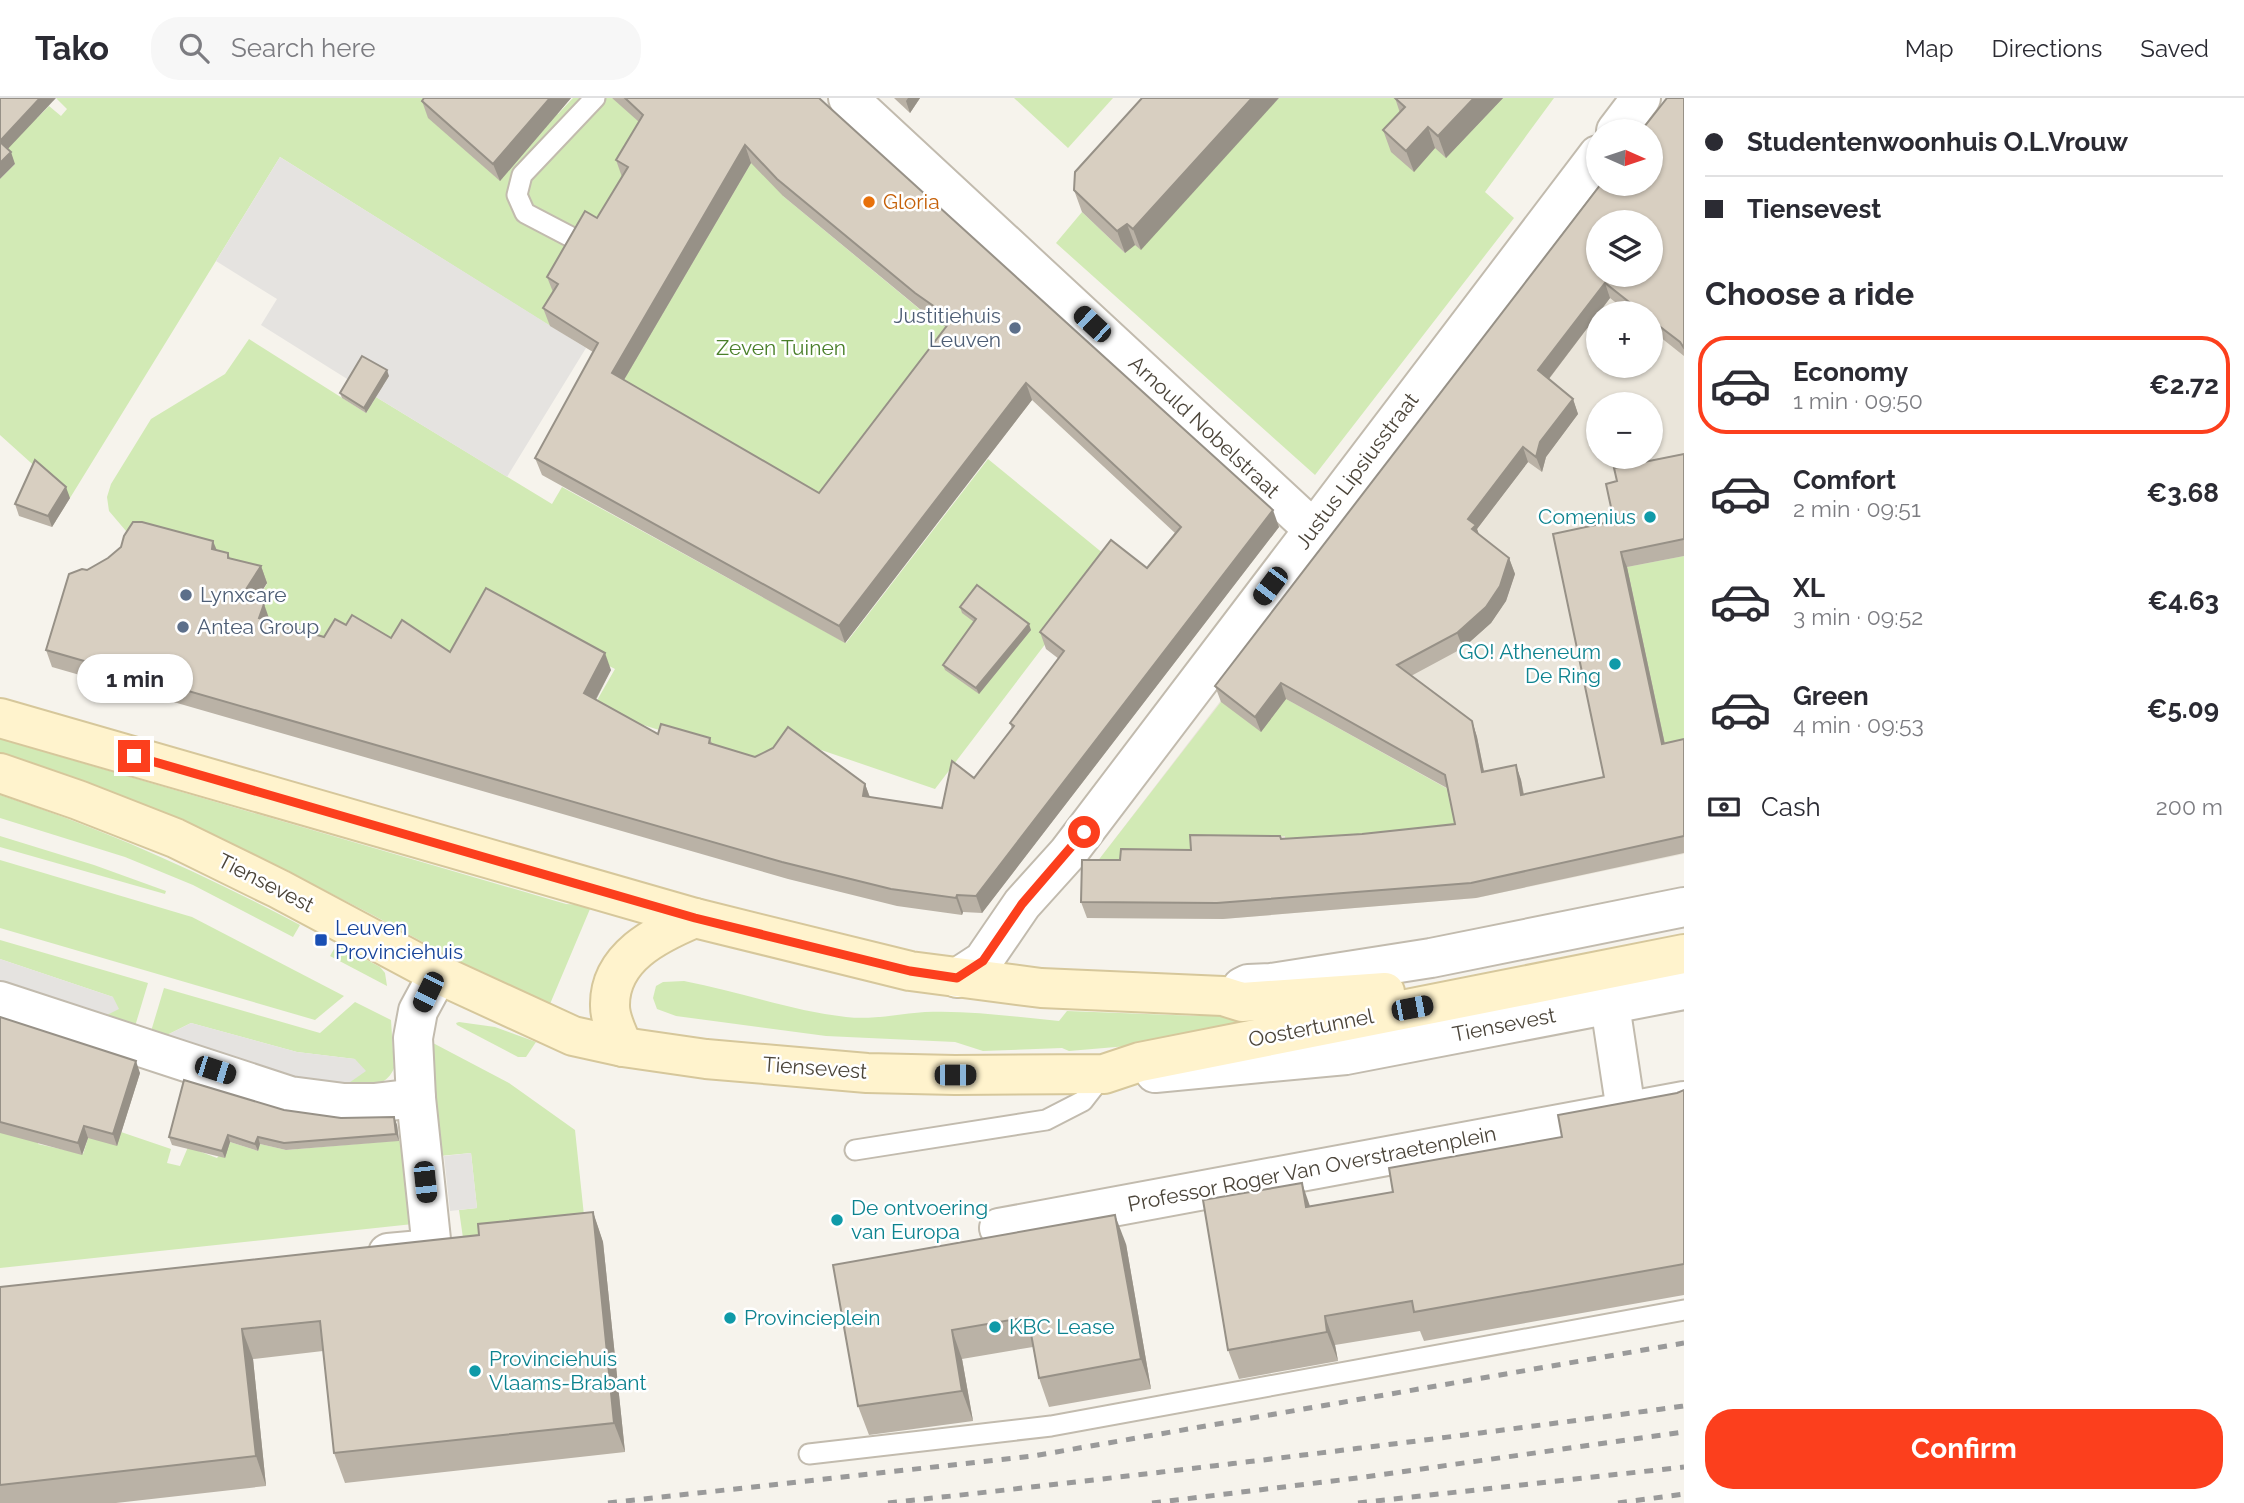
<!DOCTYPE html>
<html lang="en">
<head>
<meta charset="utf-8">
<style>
	body { margin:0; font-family:Raleway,sans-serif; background:#f7f7f7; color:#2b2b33; height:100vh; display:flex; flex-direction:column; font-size:26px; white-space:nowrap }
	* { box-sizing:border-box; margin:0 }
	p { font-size:23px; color:#7c7c81 }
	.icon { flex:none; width:38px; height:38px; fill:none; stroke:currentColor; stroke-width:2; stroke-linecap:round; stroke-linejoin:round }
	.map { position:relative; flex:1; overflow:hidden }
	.side { display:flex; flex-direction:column; background:#fff; width:560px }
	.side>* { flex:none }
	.banner { display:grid; align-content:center; height:154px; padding:0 21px; background:#fff }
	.needle { width:46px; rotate:93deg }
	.tools { position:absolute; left:1586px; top:21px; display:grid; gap:14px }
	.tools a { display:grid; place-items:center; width:77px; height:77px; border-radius:50%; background:#fff; box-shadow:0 2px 5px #0004; font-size:35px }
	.end { position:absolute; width:32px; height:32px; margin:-16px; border:9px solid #fc3f1d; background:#fff; box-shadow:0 0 0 4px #fff }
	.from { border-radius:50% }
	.bubble { position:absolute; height:49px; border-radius:24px; background:#fff; box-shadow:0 2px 5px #0004; font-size:23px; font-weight:700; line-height:49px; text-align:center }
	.car { position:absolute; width:21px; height:42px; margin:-21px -10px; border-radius:9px; box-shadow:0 0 5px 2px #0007; background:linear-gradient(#222 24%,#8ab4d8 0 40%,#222 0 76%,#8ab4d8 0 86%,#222 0) }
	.banner b { display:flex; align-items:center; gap:24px; height:66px; font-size:26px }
	.banner b+b { border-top:2px solid #e1e1e2 }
	.banner i { width:18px; height:18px; background:#2b2b33 }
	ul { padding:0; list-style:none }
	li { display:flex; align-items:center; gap:21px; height:98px; margin:0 14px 10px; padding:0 7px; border:4px solid transparent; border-radius:28px }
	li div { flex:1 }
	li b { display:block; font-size:26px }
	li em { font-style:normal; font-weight:700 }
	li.on { border-color:#fc3f1d }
	li>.icon { width:63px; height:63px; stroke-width:1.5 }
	h2 { padding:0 21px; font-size:32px; line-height:84px }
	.pay { display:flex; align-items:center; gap:18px; height:77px; padding:0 21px; font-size:26px }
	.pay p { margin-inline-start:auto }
	.cta { display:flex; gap:14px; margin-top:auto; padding:14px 21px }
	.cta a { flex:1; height:80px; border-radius:28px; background:#fc3f1d; color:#fff; font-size:28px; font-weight:700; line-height:80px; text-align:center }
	header { display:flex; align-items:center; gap:42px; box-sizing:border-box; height:98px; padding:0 35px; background:#fff; border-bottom:2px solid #e1e1e2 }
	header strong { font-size:33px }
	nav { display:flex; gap:38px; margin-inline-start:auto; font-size:24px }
	.search { width:490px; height:63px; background:#f7f7f7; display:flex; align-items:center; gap:18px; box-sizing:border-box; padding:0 24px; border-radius:28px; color:#7c7c81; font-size:26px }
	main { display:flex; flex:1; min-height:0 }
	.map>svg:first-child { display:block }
	.residential { fill:#eae5da; fill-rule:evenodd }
	.green { fill:#d2eab5 }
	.parking { fill:#e5e3e0 }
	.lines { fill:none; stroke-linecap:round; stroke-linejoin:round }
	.lane-casing { stroke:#c2bbae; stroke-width:23 }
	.street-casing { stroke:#c2bbae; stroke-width:42 }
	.secondary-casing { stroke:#d6c79b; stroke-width:42 }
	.lane { stroke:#fff; stroke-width:19 }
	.street { stroke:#fff; stroke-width:38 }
	.secondary { stroke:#fff3cd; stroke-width:38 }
	.rail { stroke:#9a9a9a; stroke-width:5; stroke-dasharray:9 9; stroke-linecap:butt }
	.wall { fill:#bab2a6; fill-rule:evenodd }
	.shaded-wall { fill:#979187 }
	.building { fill:#d8cfc1; stroke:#979187; stroke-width:2; fill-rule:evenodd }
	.route { stroke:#fc3f1d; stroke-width:9 }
	.food-dot { fill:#e8710a; stroke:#fff; stroke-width:2.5 }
	.service-dot { fill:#5c6f8a; stroke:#fff; stroke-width:2.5 }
	.culture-dot { fill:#0f9aa8; stroke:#fff; stroke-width:2.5 }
	.transit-dot { fill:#1a4fb4; stroke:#fff; stroke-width:2.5 }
	.labels { text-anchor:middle; stroke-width:5; stroke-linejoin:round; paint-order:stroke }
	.food-label { font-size:21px; fill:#c56008; stroke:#fff; text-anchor:start }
	.service-label { font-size:21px; fill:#4e5e75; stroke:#fff; text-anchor:start }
	.park-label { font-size:21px; fill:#4a7f2a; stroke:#fff }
	.street-label { font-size:21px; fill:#4b4439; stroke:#fff }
	.culture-label { font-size:21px; fill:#0d838f; stroke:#fff; text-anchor:start }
	.transit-label { font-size:21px; fill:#164399; stroke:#fff; text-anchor:start }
</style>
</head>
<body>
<header>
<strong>Tako</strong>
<div class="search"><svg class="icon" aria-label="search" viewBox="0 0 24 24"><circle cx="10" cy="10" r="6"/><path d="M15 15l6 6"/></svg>Search here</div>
<nav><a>Map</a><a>Directions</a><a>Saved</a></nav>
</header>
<main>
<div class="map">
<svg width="1684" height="1405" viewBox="0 0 1684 1405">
	<rect width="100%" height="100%" fill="#f6f3ec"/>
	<path class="residential" d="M1684,0V756L1477,800L1223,821L1087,820V777L1617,86H1650ZM1598,124H1650V177H1598ZM1598,215H1650V268H1598ZM1598,306H1650V359H1598Z"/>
	<g class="green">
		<polygon points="12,0 37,20 49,8 61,18 67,11 56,0 445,0 558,16 573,0 612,0 672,23 550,228 280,59 70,400 0,337 0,81 15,66 0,52"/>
		<polygon points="789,0 783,98 923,214 1003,179 825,413 620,292 627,276"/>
		<polygon points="1014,0 1113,0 1068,50"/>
		<polygon points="1279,0 1554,0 1485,94 1514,120 1315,377 1056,145 1082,114 1125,155"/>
		<polygon points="249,241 366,315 376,299 552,406 562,389 846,545 988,361 1110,461 935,691 792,642 768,666 592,611 615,571 493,508 450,578 330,556 249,513 267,486 135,448 126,433 109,413 107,399 111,386 151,321 225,276"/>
		<polygon points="1684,458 1684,658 1668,662 1627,469"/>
		<polygon points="1286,601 1453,694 1457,727 1286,756 1285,738 1261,740 1087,777 1221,604"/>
		<path d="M0,641L566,806L584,807L590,811L550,906C486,881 426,845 365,813C247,752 128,692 0,655Z"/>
		<path d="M0,697C105,731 203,776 300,827L293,839L193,787L125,759L0,720Z"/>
		<polygon points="0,738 94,767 166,793 165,796 0,749"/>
		<polygon points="0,762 192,819 344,898 315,922 0,830"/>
		<polygon points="0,842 148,885 133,935 97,922 113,899 0,861"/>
		<polygon points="337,846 380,869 385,875 387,888 330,858"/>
		<path d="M684,883C738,893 791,913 846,919C873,922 898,916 925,914C970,912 1015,919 1059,923L1067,913L1199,918L1333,911L1186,943L1069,953L1062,950L983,953L955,944L826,938L676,918L657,911L653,900L656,888L663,884Z"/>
		<path d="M164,890L320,935L355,904L391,922L394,970C386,991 365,987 346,987L355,961L297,954L191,925L157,942L149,940Z"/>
		<polygon points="459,924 495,929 536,944 526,959 518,959 457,927 456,925"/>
		<polygon points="433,945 509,985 575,1032 585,1127 463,1140 459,1112 477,1110 471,1055 439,1058 431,954"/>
		<polygon points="0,1026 41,1036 38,1046 83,1056 88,1040 121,1034 171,1051 167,1065 180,1068 188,1049 217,1060 230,1044 258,1053 260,1046 286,1052 404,1042 413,1126 0,1170"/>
	</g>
	<g class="parking">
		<polygon points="280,59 586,250 507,379 376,299 388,278 352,284 261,227 277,201 216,163"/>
		<polygon points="0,861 113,899 119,911 97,922 0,903"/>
		<polygon points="191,925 297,954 355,961 366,973 346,987 290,980 157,942"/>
		<polygon points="471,1055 477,1110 450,1113 444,1058"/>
	</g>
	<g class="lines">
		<g class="lane-casing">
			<g id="lane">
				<polyline points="569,138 525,115 517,97 522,77 595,0"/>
				<polyline points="855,1052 1046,1022 1083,1003 1104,976"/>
				<polyline points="809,1356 1051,1328 1684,1212"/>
			</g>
		</g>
		<g class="street-casing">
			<g id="street">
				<polyline points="848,0 1313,431"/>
				<polyline points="1616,33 1641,0"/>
				<polyline points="957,880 983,863 1022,806 1068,755 1598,57"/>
				<polyline points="1242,889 1248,886 1271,885 1431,860 1684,809"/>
				<polyline points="0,903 290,998 344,1005 374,1005 416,1000"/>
				<polyline points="1610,907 1626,1013"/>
				<polyline points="1155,975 1346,957 1684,892"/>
				<polyline points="999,1130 1684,1003"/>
				<polyline points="388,1155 432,1151 416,1000 413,940 418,913 438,876"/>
			</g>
		</g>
		<g class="secondary-casing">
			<g id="secondary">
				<polyline points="0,620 695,820 910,873 1041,890 1223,898 1242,904 1385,894"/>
				<polyline points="0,675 78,702 175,740 279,791 438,876 573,938 623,949 706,961 867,975 955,977 1104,976 1140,964 1684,856"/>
				<path d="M623,949C618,936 610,922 610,908C609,859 657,836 695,820"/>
			</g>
		</g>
		<use href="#lane" class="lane"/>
		<use href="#street" class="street"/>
		<use href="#secondary" class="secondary"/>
		<g class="rail">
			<polyline points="608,1405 1033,1358 1684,1245"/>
			<path d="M888,1405C1154,1376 1419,1344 1684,1308"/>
			<polyline points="1152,1405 1357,1380 1684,1334"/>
			<polyline points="1358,1405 1684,1369"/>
			<polyline points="1618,1405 1684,1396"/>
		</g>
	</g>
	<g class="wall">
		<polygon points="571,0 500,83 428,20 422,3"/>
		<path d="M612,0H819L1279,429L982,815L963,814L962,817L897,808L788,781L52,569L46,552L87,472L217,452L228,455L230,460L261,468L267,485L256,502L270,523L324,539L346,527L391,540L450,554L611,572L596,602L658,636L710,640L712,646L755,659L865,686L870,699L942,710L974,680L1012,631L1010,625L1059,561L1046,551L1040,534L1147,470L1175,435L1032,302L845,545L542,377L535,360L593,254L550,228L543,210L553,194L547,179L597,120L622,79L616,62L639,24ZM751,65L783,98L921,212L946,229L819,395L624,282Z"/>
		<polygon points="894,0 920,0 910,15"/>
		<polygon points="1142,0 1141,152 1135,147 1125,155 1082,114 1074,92"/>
		<polygon points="1395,0 1503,0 1446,60 1435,50 1414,74 1391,54 1383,32 1400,15"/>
		<polygon points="1684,0 1684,258 1650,231 1650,215 1629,215 1610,200 1549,281 1573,301 1578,316 1546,359 1542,374 1528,364 1477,431 1479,437 1509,460 1515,476 1506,503 1491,525 1463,550 1411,578 1472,623 1477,639 1484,673 1516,667 1521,682 1524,696 1604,679 1614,423 1617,383 1684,356 1684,458 1627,469 1665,646 1684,641 1684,755 1476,800 1223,821 1087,820 1081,804 1120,762 1282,741 1362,736 1455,726 1447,690 1286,601 1261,634 1221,604 1215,588"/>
		<polygon points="389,278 366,315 342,300 340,295"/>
		<polygon points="70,400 52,429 19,418 15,406"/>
		<polygon points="960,509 1031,532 979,596 945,572 943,567 974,524 962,515"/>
		<polygon points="0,919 140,975 117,1048 88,1040 82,1057 0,1035"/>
		<polygon points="1684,992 1684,1197 1424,1243 1420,1233 1335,1247 1338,1263 1239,1281 1228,1252 1310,1108 1393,1094 1562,1039"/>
		<polygon points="284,1012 341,1020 394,1019 397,1027 399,1043 286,1052 260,1046 258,1053 230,1044 225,1060 172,1047 169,1039"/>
		<polygon points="593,1114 603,1144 625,1354 345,1385 334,1355 323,1253 253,1261 266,1388 116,1405 0,1405 0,1189 479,1137"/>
		<polygon points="1126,1146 1151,1291 1049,1309 1039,1280 1033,1249 962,1261 973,1323 869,1337 858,1308 833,1167"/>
	</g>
	<g class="shaded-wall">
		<polygon points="40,0 56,0 4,55 0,43"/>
		<polygon points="550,0 571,0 500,83 493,66"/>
		<polygon points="908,0 920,0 910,15 906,3"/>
		<polygon points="1252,0 1279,0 1141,152 1133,131"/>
		<polygon points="1474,0 1503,0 1446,60 1438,38"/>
		<polygon points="1428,29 1435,50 1414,74 1406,53"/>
		<polygon points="745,47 751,65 618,292 612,275"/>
		<polygon points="11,54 15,66 0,81 0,65"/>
		<polygon points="1127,126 1135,147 1125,155 1117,133"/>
		<polygon points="1605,185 1610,200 1544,287 1538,272"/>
		<polygon points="387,272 389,278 366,315 364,310"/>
		<polygon points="1026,285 1032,302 845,545 839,528"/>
		<polygon points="1573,301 1578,316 1546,359 1542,374 1536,359 1540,344"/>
		<polygon points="1523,349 1528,364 1477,431 1481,442 1478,446 1468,421"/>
		<polygon points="66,389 70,400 52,429 48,418"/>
		<polygon points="1273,412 1279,429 982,815 976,798"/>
		<polygon points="213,443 220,460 212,451"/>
		<polygon points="1621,454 1627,469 1668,661 1662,646"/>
		<polygon points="1509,460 1515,476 1506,503 1491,525 1463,550 1457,535"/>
		<polygon points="261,468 267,485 249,513 243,496"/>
		<polygon points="264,506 270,523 259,520"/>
		<polygon points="1029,526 1031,532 979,596 976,590"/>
		<polygon points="605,555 611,572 590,612 584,595"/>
		<polygon points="1281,585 1286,601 1261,634 1255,619"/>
		<polygon points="1472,623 1477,639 1487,689 1482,674"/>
		<polygon points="1516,667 1521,682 1526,712 1521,697"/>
		<polygon points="865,686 871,703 863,698"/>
		<polygon points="957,797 963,814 962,817 956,800"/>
		<polygon points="136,963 140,975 117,1048 113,1036"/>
		<polygon points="394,1019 397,1027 399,1043 396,1036"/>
		<polygon points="84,1028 88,1040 82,1057 78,1045"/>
		<polygon points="228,1037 230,1044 225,1060 222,1053"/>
		<polygon points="258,1039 260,1046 258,1053 255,1046"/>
		<polygon points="1302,1085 1312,1114 1306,1109"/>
		<polygon points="593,1114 603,1144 625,1354 614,1325"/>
		<polygon points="1115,1117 1126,1146 1151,1291 1141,1261"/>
		<polygon points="1325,1218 1335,1247 1338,1263 1327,1234"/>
		<polygon points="242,1231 253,1261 266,1388 256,1358"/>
		<polygon points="952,1232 962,1261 973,1323 962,1293"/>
	</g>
	<g class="building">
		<polygon points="0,0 40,0 0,43"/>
		<polygon points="424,0 550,0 493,66 422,3"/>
		<path d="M625,0H819L1273,412L976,798L957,797L956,800L891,791L782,764L46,552L69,476L82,471L87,472L108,460L121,449L124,438L133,424H142L213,443L212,451L228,455V460L261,468L243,496L264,506L259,520L324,539L335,521L346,527L352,517L391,540L402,522L450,554L486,490L605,555L584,595L658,636L661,626L710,640L709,645L755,659L773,650L788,629L865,686L863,698L942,710L952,663L974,680L1014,628L1010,625L1064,553L1040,534L1111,442L1147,470L1181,429L1026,285L839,528L535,360L598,245L543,210L558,186L547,179L585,113L597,120L628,69L616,62L643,17ZM745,47L777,81L915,195L952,221L819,395L612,275Z"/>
		<polygon points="1142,0 1252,0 1133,131 1127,126 1117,133 1074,92 1075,74"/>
		<polygon points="1395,0 1474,0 1438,38 1428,29 1406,53 1383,32 1405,9"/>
		<path d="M1667,0H1684V250L1680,244L1650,221V215H1643L1605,185L1538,272L1573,301L1540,344L1536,359L1523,349L1468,421L1476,427L1472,431L1509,460L1500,488L1486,509L1457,535L1397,567L1472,623L1482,674L1516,667L1521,697L1604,679L1553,436L1614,423L1606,386L1617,383L1614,370L1684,356V441L1621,454L1662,646L1684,641V738L1471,785L1217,805L1081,804L1082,762H1120L1121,751L1191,752L1190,737L1280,738L1281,741L1362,736L1455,726L1445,677L1281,585L1255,619L1215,588L1601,86H1650V33H1641ZM1598,124H1650V177H1598Z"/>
		<polygon points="0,44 11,54 0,65"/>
		<polygon points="362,258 387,272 364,310 340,295"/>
		<polygon points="35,362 66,389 48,418 15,406"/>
		<polygon points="977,487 1029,526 976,590 943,567 976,521 960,509"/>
		<polygon points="0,919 136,963 113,1036 84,1028 78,1045 0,1024"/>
		<polygon points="184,982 284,1012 341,1020 394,1019 396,1036 284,1045 258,1039 255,1046 228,1037 222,1053 169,1039"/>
		<polygon points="1684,992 1684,1166 1414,1214 1412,1203 1325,1218 1327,1234 1228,1252 1203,1102 1302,1085 1306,1109 1393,1094 1389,1070 1562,1039 1558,1017 1677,995"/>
		<polygon points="593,1114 614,1325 334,1355 320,1223 242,1231 256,1358 0,1387 0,1189 479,1137 478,1126"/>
		<polygon points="1115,1117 1141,1261 1039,1280 1028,1219 952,1232 962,1293 858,1308 833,1167"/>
	</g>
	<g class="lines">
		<polyline class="route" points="134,658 695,820 910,873 957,880 983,863 1022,806 1084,734"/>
	</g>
	<circle class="food-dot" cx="869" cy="104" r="7"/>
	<g class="service-dot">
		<circle cx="1015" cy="230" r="7"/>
		<circle cx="186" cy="497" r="7"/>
		<circle cx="183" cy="529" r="7"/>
	</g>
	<g class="culture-dot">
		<circle cx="1650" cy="419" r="7"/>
		<circle cx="1615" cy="566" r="7"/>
		<circle cx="837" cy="1122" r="7"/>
		<circle cx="730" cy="1220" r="7"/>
		<circle cx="995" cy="1229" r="7"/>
		<circle cx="475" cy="1273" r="7"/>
	</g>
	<rect class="transit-dot" x="314" y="835" width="14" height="14" rx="3.5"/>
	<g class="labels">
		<g class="food-label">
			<text x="883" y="111">Gloria</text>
		</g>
		<g class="service-label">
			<text x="1001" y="225" text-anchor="end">Justitiehuis<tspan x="1001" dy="24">Leuven</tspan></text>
			<text x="200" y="504">Lynxcare</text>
			<text x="197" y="536">Antea Group</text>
		</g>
		<g class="park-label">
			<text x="781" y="257">Zeven Tuinen</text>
		</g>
		<g class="street-label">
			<text transform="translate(1204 329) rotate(43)" y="7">Arnould Nobelstraat</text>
			<text transform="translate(1357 373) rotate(-53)" y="7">Justus Lipsiusstraat</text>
			<text transform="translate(266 785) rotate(27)" y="7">Tiensevest</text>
			<text transform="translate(1504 927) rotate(-11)" y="7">Tiensevest</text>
			<text transform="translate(1311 930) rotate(-11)" y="7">Oostertunnel</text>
			<text transform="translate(815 970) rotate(4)" y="7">Tiensevest</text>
			<text transform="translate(1312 1071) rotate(-11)" y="7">Professor Roger Van Overstraetenplein</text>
		</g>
		<g class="culture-label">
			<text x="1636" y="426" text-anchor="end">Comenius</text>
			<text x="1601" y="561" text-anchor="end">GO! Atheneum<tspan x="1601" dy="24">De Ring</tspan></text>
			<text x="851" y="1117">De ontvoering<tspan x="851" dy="24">van Europa</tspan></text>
			<text x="744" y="1227">Provincieplein</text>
			<text x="1009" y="1236">KBC Lease</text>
			<text x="489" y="1268">Provinciehuis<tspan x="489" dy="24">Vlaams-Brabant</tspan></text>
		</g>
		<g class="transit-label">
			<text x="335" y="837">Leuven<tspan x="335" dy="24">Provinciehuis</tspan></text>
		</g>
	</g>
</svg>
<div class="tools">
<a><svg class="needle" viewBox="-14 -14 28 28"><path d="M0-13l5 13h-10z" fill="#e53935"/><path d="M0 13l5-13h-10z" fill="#7c7c81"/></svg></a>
<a><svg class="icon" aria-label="layers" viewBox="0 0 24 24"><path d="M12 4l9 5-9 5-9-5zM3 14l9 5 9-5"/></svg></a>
<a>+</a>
<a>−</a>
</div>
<i class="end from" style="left:1084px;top:734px"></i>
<i class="end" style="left:134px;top:658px"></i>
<div class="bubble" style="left:77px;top:556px;width:116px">1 min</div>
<i class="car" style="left:1092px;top:226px;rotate:313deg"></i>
<i class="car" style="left:1270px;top:488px;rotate:217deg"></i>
<i class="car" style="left:428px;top:894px;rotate:206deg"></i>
<i class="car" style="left:1412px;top:910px;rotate:79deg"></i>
<i class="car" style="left:215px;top:972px;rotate:108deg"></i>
<i class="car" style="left:955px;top:977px;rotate:90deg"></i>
<i class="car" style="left:425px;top:1084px;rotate:174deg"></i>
</div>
<section class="side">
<div class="banner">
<b><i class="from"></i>Studentenwoonhuis O.L.Vrouw</b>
<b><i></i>Tiensevest</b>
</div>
<h2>Choose a ride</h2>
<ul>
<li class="on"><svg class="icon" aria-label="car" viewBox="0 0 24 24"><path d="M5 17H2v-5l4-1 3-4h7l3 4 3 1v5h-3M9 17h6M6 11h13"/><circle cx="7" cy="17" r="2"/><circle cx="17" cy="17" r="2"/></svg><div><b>Economy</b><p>1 min · 09:50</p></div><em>€2.72</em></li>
<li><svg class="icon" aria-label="car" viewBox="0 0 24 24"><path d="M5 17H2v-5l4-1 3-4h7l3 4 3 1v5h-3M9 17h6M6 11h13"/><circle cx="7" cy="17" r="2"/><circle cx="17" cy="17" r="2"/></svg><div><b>Comfort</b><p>2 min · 09:51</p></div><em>€3.68</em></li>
<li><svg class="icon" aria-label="car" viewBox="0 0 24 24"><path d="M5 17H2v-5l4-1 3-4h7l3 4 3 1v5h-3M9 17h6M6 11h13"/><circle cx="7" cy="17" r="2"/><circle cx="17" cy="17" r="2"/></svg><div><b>XL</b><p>3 min · 09:52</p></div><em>€4.63</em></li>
<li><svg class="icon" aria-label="car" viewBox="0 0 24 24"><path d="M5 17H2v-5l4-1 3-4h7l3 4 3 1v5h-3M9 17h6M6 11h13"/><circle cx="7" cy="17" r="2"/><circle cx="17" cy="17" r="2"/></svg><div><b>Green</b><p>4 min · 09:53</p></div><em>€5.09</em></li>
</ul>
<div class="pay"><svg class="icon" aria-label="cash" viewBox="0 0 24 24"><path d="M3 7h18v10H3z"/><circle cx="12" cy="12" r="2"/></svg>Cash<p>200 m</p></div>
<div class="cta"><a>Confirm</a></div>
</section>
</main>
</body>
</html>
